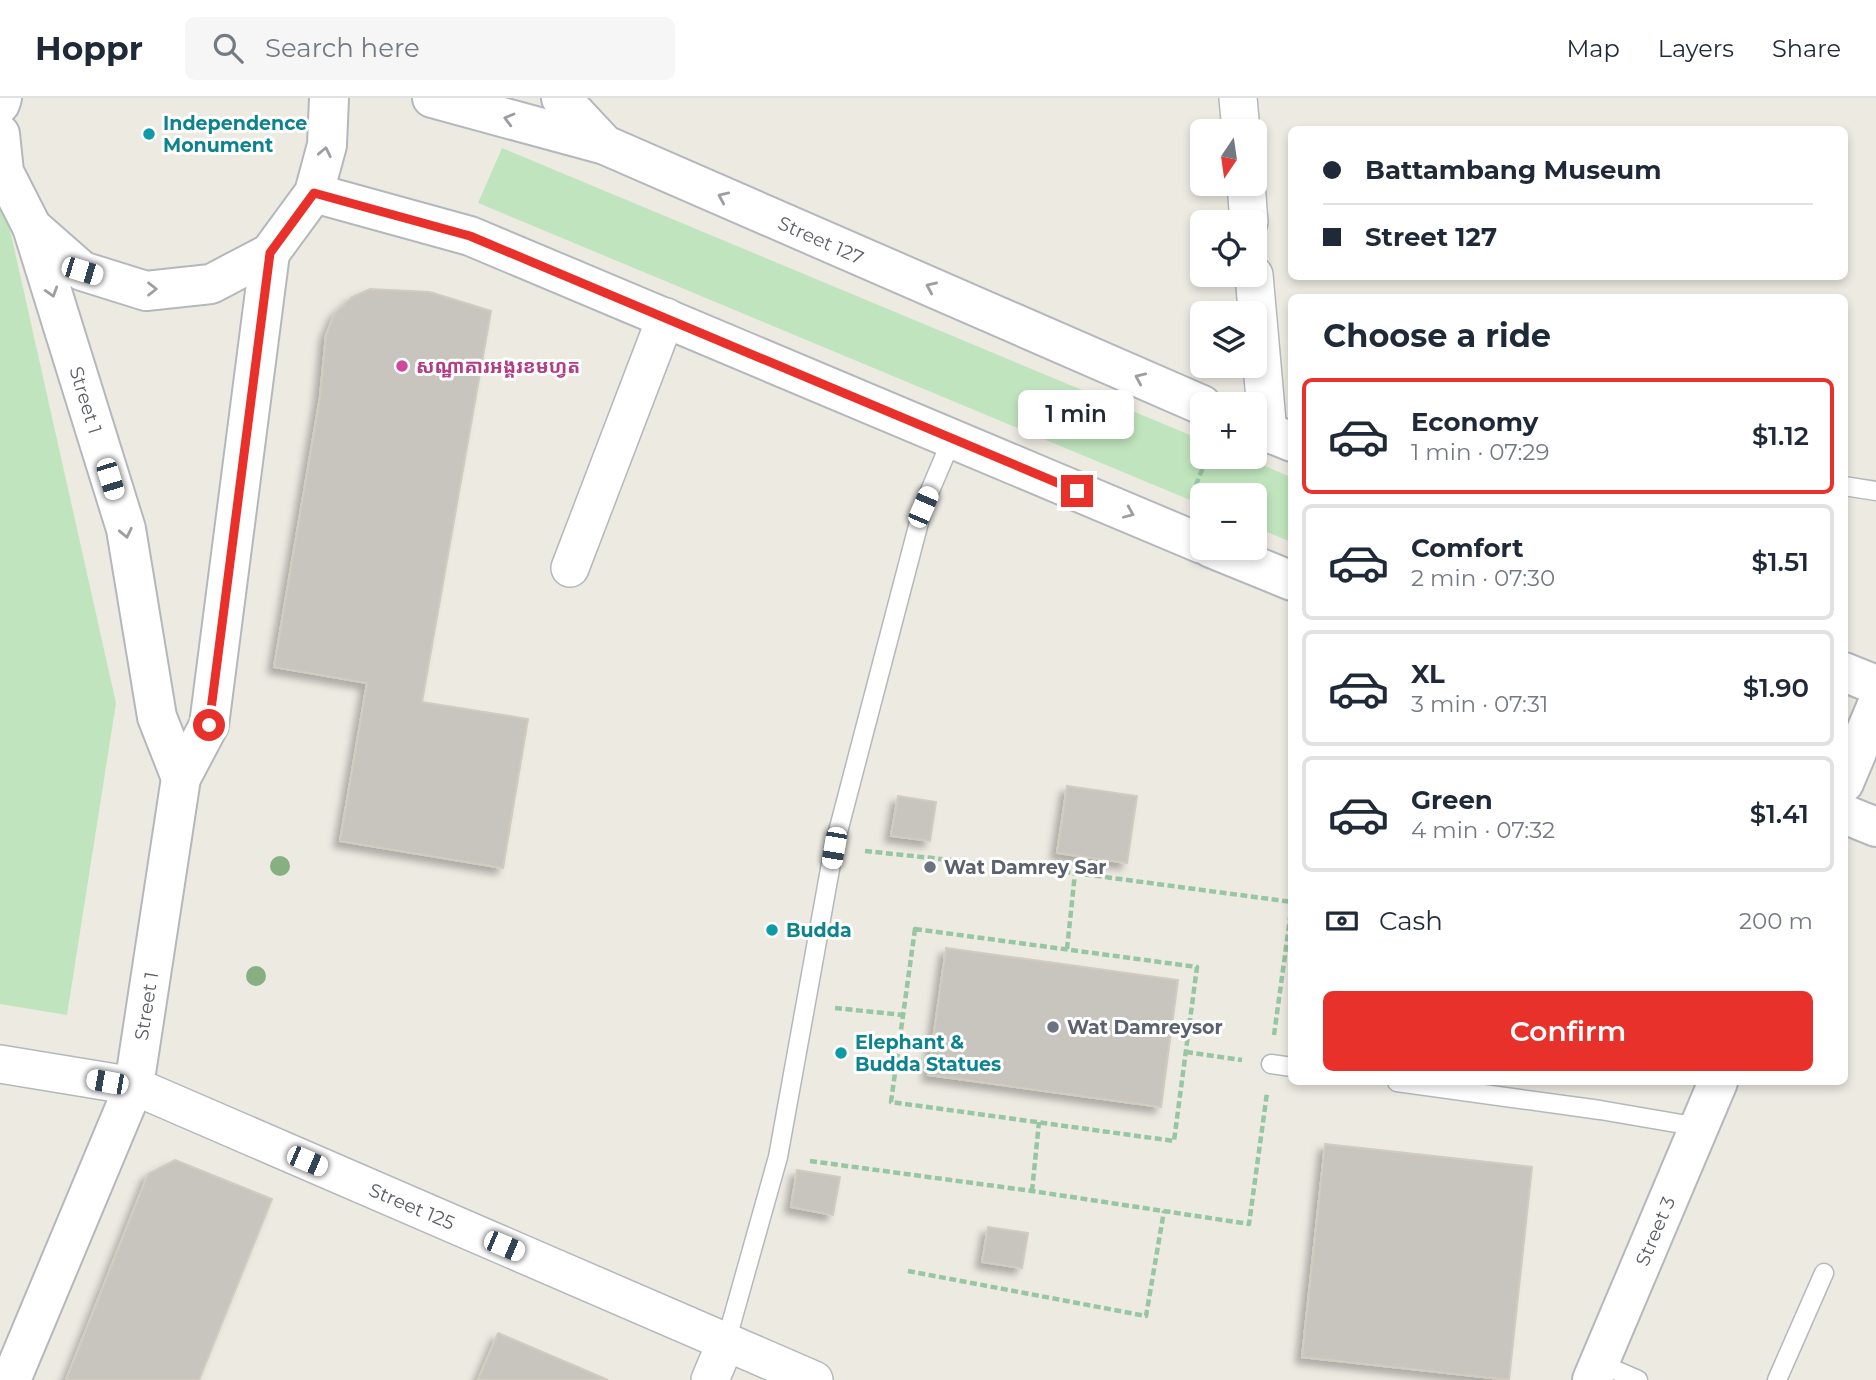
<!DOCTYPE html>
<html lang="en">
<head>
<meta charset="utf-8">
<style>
	body { margin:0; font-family:Montserrat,"Noto Sans Khmer",sans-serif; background:#f6f6f7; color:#1f2937; height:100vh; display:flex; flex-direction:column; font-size:26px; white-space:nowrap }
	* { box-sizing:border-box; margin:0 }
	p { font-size:23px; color:#747a83 }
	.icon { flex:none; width:38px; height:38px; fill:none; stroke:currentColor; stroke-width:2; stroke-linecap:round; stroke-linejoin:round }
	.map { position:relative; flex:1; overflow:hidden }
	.side { position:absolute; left:1288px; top:196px; width:560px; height:791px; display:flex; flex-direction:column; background:#fff; border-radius:10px; box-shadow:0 4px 10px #0003 }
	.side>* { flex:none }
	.top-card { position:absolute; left:1288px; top:28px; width:560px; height:154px; border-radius:10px; box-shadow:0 4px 10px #0003; display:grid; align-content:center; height:154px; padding:0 35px; background:#fff }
	.needle { width:46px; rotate:193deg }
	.buttons { position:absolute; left:1190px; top:21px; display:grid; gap:14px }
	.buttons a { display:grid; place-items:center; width:77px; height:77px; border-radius:10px; background:#fff; box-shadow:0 4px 10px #0003; font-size:35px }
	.end { position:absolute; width:32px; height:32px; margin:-16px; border:9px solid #e9312c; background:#fff; box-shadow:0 0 0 4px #fff }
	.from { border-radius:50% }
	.bubble { position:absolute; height:49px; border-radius:10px; background:#fff; box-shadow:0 4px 10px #0003; font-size:23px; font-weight:600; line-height:49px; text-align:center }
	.car { position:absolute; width:21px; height:42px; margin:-21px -10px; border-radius:9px; box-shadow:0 0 5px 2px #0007; background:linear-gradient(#fff 24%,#345 0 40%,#fff 0 76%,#345 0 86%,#fff 0) }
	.top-card b { display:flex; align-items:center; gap:24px; height:66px; font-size:26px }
	.top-card b+b { border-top:2px solid #e0e1e3 }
	.top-card i { width:18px; height:18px; background:#1f2937 }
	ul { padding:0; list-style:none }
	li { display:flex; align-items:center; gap:21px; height:116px; margin:0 14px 10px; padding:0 21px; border:4px solid #e0e1e3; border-radius:10px }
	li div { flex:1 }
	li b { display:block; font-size:26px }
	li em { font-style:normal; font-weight:600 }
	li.active { border-color:#e9312c }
	li>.icon { width:63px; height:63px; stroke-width:1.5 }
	h2 { padding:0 35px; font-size:32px; line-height:84px }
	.pay { display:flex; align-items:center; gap:18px; height:77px; padding:0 35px; font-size:26px }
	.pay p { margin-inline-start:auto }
	.button { display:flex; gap:14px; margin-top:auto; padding:14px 35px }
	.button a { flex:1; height:80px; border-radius:10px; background:#e9312c; color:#fff; font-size:28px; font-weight:600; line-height:80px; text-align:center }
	header { display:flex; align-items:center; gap:42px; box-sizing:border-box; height:98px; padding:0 35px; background:#fff; border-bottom:2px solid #e0e1e3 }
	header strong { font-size:33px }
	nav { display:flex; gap:38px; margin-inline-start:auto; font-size:24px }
	.search { width:490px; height:63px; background:#f6f6f7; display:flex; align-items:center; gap:18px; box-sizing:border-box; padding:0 24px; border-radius:10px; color:#747a83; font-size:26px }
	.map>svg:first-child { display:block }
	.green { fill:#c0e5be }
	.building { fill:#c8c5bf; stroke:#d2cbc0; stroke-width:2; filter:url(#shadow) }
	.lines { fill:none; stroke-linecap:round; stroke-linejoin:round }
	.service-casing { stroke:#b4b8bc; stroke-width:21 }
	.minor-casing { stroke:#b4b8bc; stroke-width:40 }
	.tertiary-casing { stroke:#b4b8bc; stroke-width:42 }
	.path { stroke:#97c6a2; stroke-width:4.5; stroke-dasharray:7 3.5; stroke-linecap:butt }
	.service { stroke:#fff; stroke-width:18 }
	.minor { stroke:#fff; stroke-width:37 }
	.tertiary { stroke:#fff; stroke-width:38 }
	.tree { fill:#87b082 }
	.oneway { stroke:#9c9ea1 }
	.route { stroke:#e9312c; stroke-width:9 }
	.culture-dot { fill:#0f9aa8; stroke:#fff; stroke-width:2.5 }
	.hotel-dot { fill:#d1479c; stroke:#fff; stroke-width:2.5 }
	.worship-dot { fill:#6b7280; stroke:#fff; stroke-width:2.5 }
	.labels { text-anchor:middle; stroke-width:6; stroke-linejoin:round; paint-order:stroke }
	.culture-label { font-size:19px; font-weight:bold; fill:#0d838f; stroke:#fff; text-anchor:start }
	.street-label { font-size:19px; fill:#5a5e63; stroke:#fff }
	.hotel-label { font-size:19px; font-weight:bold; fill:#b23c85; stroke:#fff; text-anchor:start }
	.worship-label { font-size:19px; font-weight:bold; fill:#5b616d; stroke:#fff; text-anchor:start }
</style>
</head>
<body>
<header>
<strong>Hoppr</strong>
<div class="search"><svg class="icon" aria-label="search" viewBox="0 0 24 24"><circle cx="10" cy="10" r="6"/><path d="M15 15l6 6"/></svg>Search here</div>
<nav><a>Map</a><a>Layers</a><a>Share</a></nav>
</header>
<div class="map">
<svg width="1876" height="1282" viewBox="0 0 1876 1282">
	<defs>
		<filter id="shadow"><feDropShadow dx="-6" dy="6" stdDeviation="3.5" flood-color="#0004"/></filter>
	</defs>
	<rect width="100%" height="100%" fill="#edeae2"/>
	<g class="green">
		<polygon points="502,50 1202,342 1202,359 1243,359 1291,379 1291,444 1255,429 1255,397 1202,397 1202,407 478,105"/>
		<polygon points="0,87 116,605 67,917 0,906"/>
	</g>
	<g class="building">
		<polygon points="370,191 430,194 491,213 422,604 528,621 503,770 340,743 367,585 274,569 320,299 326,237 335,215 352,199"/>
		<polygon points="1067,688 1137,698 1127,765 1057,755"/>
		<polygon points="898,698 936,704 930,743 891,738"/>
		<polygon points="946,850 1178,882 1161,1009 928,977"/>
		<polygon points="1325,1046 1532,1069 1509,1282 1302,1259"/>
		<polygon points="175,1062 272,1101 199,1282 66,1282 148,1076"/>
		<polygon points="797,1072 840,1079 833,1117 791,1109"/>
		<polygon points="988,1129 1028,1135 1022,1170 982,1164"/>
		<polygon points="498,1235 608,1282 478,1282"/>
	</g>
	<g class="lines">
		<g class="service-casing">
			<g id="service">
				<polyline points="1844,388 1876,393"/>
				<polyline points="1271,966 1292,969"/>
				<polyline points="1397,984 1600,1012 1699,1029"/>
				<polyline points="726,1244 778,1059 834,749 923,409 952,341"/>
				<polyline points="1599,1265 1638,1282"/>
				<polyline points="1777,1282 1824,1175"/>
			</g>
		</g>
		<g class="minor-casing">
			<g id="minor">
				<polyline points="1238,0 1241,33"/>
				<polyline points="1246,86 1249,124"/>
				<polyline points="1254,177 1268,335"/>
				<polyline points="570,470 666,219"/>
				<polyline points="0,966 134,988 814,1282"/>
				<polyline points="710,1282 726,1244"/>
			</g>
		</g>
		<g class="tertiary-casing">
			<g id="tertiary">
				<polyline points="432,0 605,47 1202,307"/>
				<polyline points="561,0 605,47"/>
				<polyline points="0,6 2,0"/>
				<polyline points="0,36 4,74 32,129 82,173 146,193 211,186 270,155 314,95 327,47 329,0"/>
				<polyline points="314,95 470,138 1202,446"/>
				<polyline points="32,129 126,431 157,619 181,680"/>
				<polyline points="1255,329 1292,344"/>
				<polyline points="1211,450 1292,483"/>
				<polyline points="1844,574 1876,587"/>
				<polyline points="1844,685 1876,609"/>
				<polyline points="1844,716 1876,729"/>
				<polyline points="11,1282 134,988 181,680 209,627 270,155"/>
				<polyline points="1592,1282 1718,984"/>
			</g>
		</g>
		<g class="path">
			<polyline points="1192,397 1207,359"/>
			<polyline points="865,753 1075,775 1292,804"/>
			<polygon points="915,831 1197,869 1174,1043 891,1004"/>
			<polyline points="1067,851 1075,775"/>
			<polyline points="835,910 903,917"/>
			<polyline points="1274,937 1292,806"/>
			<polyline points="1186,954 1242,962"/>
			<polyline points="810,1063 1032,1093 1249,1126 1267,995"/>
			<polyline points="1032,1093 1039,1024"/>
			<polyline points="908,1173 1146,1218 1164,1113"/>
		</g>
		<use href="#service" class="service"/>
		<use href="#minor" class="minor"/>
		<use href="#tertiary" class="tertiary"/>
	</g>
	<g class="tree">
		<circle cx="280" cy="768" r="10"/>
		<circle cx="256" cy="878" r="10"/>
	</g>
	<defs><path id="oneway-chevron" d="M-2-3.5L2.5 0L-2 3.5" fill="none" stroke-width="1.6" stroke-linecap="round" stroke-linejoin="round" transform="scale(1.75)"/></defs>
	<g class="oneway">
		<use href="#oneway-chevron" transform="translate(509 21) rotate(-165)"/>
		<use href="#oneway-chevron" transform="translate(325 54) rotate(-78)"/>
		<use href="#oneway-chevron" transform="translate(723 99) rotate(-156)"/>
		<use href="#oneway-chevron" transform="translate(931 189) rotate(-156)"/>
		<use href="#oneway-chevron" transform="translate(152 191)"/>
		<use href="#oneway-chevron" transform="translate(52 194) rotate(73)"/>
		<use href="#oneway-chevron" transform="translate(1140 280) rotate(-156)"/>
		<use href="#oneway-chevron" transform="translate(1129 415) rotate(23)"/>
		<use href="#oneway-chevron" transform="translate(126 435) rotate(78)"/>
	</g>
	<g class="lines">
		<polyline class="route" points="209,627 270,155 314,95 470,138 1077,393"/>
	</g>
	<g class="culture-dot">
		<circle cx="149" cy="36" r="7"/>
		<circle cx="772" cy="832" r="7"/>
		<circle cx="841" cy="955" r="7"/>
	</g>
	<circle class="hotel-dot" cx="402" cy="268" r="7"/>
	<g class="worship-dot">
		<circle cx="930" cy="769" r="7"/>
		<circle cx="1053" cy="929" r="7"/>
	</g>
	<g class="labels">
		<g class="culture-label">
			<text x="163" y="32">Independence<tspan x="163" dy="22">Monument</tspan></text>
			<text x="786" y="839">Budda</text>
			<text x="855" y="951">Elephant &amp;<tspan x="855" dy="22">Budda Statues</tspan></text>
		</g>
		<g class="street-label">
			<text transform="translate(821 142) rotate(24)" y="7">Street 127</text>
			<text transform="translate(86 302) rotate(73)" y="7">Street 1</text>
			<text transform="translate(146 908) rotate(-81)" y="7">Street 1</text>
			<text transform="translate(412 1108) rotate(23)" y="7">Street 125</text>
			<text transform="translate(1655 1133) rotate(-67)" y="7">Street 3</text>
		</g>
		<g class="hotel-label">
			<text x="416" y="275">សណ្ឋាគារអង្គរខមហ្វត</text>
		</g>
		<g class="worship-label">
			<text x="944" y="776">Wat Damrey Sar</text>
			<text x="1067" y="936">Wat Damreysor</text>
		</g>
	</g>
</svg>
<div class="buttons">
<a><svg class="needle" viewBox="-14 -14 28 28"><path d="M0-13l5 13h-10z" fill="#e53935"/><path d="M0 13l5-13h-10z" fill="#747a83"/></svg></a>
<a><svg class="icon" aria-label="locate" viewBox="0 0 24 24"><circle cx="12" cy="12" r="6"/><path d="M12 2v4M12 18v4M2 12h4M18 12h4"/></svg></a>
<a><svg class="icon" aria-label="layers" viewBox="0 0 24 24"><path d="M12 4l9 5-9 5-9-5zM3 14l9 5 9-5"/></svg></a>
<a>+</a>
<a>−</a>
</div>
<i class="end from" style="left:209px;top:627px"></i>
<i class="end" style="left:1077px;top:393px"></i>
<div class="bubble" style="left:1018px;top:292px;width:116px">1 min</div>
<i class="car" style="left:82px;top:173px;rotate:107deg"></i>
<i class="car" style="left:110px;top:381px;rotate:163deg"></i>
<i class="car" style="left:923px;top:409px;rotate:23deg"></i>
<i class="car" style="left:834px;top:750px;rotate:190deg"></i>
<i class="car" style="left:107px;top:984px;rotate:280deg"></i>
<i class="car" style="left:307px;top:1063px;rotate:113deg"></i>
<i class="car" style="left:504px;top:1148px;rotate:113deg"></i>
<div class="top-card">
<b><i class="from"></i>Battambang Museum</b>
<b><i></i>Street 127</b>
</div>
<section class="side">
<h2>Choose a ride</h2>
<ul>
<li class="active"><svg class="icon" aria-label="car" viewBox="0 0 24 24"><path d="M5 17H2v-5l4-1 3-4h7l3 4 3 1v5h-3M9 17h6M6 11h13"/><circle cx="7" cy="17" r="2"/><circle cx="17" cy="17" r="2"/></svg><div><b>Economy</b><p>1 min · 07:29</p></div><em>$1.12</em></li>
<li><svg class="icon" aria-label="car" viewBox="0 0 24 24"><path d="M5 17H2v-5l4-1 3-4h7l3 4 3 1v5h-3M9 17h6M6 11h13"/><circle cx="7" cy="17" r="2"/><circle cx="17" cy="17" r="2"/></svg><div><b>Comfort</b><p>2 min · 07:30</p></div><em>$1.51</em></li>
<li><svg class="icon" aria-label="car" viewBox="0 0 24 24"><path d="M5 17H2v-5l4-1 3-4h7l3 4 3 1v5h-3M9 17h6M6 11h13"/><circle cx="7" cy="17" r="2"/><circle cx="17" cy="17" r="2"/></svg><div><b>XL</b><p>3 min · 07:31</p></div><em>$1.90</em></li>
<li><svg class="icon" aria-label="car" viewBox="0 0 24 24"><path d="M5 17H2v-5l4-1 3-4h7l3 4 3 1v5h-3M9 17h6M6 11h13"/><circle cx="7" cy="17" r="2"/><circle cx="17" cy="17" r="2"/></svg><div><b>Green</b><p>4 min · 07:32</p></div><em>$1.41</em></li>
</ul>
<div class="pay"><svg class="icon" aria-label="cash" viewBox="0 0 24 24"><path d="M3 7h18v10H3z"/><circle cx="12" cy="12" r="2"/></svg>Cash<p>200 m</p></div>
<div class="button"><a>Confirm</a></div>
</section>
</div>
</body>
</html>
